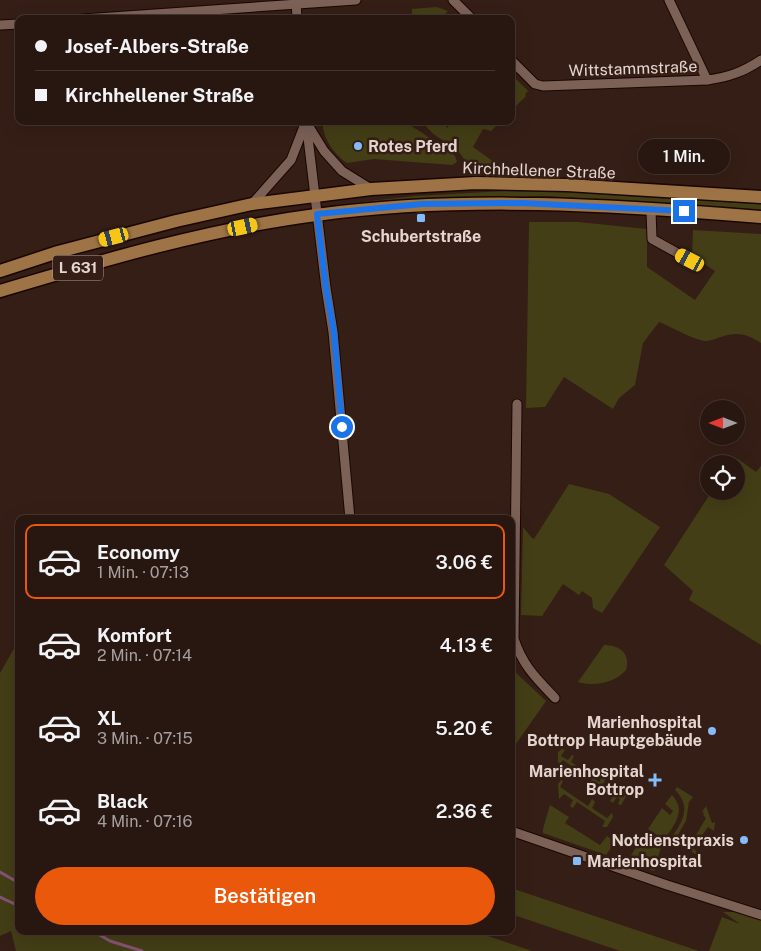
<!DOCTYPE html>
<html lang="de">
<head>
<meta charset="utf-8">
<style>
	body { margin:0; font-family:"Public Sans",sans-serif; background:#34231e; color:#f1f3f6; height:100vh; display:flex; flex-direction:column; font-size:19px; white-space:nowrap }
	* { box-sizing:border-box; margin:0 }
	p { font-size:16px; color:#a59f9f }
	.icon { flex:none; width:28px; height:28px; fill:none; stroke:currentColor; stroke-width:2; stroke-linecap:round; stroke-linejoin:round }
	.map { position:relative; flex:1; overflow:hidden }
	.sheet { position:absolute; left:15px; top:515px; width:500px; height:420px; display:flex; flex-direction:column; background:#281610; border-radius:10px; box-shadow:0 5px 20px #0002,0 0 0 1px #443530 }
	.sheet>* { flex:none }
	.top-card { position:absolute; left:15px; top:15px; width:500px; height:110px; border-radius:10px; box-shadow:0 5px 20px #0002,0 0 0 1px #443530; display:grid; align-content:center; height:110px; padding:0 20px; background:#281610 }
	.needle { width:32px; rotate:270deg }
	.fabs { position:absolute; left:700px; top:400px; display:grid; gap:10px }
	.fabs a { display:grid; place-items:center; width:45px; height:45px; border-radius:50%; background:#281610; box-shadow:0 5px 20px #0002,0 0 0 1px #443530; font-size:25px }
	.end { position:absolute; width:22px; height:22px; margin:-11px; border:6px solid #1a73e8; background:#fff; box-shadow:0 0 0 2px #fff }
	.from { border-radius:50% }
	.bubble { position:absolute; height:35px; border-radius:18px; background:#281610; box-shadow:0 5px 20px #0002,0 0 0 1px #443530; font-size:16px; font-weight:600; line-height:35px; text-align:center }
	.car { position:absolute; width:15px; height:30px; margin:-15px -8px; border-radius:6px; box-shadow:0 0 4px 1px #0007; background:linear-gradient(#f5c518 24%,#345 0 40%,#f5c518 0 76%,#345 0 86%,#f5c518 0) }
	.top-card b { display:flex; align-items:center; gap:18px; height:48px; font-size:19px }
	.top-card b+b { border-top:1px solid #443530 }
	.top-card i { width:12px; height:12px; background:#f1f3f6 }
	ul { padding:9px 0 0; list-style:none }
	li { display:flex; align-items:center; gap:15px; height:75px; margin:0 10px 8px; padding:0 10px; border:2px solid transparent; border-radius:10px }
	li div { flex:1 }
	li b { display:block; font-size:19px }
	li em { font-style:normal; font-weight:600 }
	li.current { border-color:#ea580c }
	li>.icon { width:45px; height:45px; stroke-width:1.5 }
	.cta { display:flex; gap:10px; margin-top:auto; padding:10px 20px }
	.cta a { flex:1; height:58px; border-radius:30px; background:#ea580c; color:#fff; font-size:20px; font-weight:600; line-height:58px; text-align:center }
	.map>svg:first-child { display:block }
	.green { fill:#433e15 }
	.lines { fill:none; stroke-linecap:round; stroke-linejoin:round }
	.stream { stroke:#845472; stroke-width:3 }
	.minor-casing { stroke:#1b0702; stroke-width:11 }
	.primary-casing { stroke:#1b0702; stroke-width:15 }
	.minor { stroke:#7c6157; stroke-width:9 }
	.primary { stroke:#9e7446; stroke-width:12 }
	.route { stroke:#1a73e8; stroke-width:6 }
	.poi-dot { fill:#84bcfb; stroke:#351e15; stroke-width:2 }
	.labels { text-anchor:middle; stroke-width:5; stroke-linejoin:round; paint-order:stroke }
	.shield { fill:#351e15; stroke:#b09e97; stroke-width:1 }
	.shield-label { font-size:15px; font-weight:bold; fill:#e5d5cf }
	.street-label { font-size:16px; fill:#e5d5cf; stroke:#351e15 }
	.poi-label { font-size:16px; font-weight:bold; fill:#e5d5cf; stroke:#351e15; text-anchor:end }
</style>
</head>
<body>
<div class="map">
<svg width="761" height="951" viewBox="0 0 761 951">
	<rect width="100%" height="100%" fill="#351e15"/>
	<g class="green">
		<polygon points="437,7 448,11 440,19 412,19 412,9"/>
		<polygon points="511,74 528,91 525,94 526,96 511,111"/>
		<path d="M329,121H403L421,132L455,156L457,162L452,165L374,159L347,163C336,156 323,139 323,125Z"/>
		<path d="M424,121H442L447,128L453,121H501L491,131L483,129L473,147L494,162L493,167L469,166C464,159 460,152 453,147C443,139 429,135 424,121Z"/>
		<polygon points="523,190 609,194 761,204 761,211 548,196 414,200 336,207 334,205 415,196"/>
		<path d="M529,222H578L647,229V267L695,300L715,271L692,256L693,230L761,234V343C748,334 736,331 721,337C717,338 711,341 706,341C693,340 672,327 659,322L643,343L635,385L619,398L613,409L564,377L545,407L526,408Z"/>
		<polygon points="738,459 756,472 761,466 761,645 689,600 693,591 664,565 712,491 736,491 736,464 735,464"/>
		<polygon points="569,484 609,494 660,527 602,613 593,608 592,598 582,591 579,595 563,584 542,616 521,615 523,527 531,537 534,539"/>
		<polygon points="19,640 19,931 473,931 532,951 16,951 11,931 0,936 0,673"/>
		<path d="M604,645C619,645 631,653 626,670C615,683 594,687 578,682Z"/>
		<polygon points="511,666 513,670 546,701 511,751"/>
		<polygon points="562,749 565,750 561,756 568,760 572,755 574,756 571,762 580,768 584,763 587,765 584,771 599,782 603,776 606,778 603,784 622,796 626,790 627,795 621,805 618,804 620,799 617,797 613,803 610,801 614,794 595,782 591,787 588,786 592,779 576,769 572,775 569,773 573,767 563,760 560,764 558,764 558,752"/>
		<polygon points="561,780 563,781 560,787 588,806 592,799 595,802 592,808 607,818 612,813 613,817 607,827 602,827 605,821 577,802 573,808 570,806 573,800 564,794 559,799 558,784"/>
		<path d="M677,787L693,797L689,802L686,821L672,845L668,843C680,825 694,809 675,790Z"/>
		<path d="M672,795C687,811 674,825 664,840L648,829L662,808L670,815L673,811L665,804Z"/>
		<polygon points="550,805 569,817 565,823 600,845 607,836 615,842 606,855 543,833 543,829"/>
		<polygon points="706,806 712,823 715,822 714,831 708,827 693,848 699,854 696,855 682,844 689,847 706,818 703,815 704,813 702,812"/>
		<polygon points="645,833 662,844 658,857 658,867 654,871 627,862"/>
		<polygon points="511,888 699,951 620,951 511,914"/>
		<polygon points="723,912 735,912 761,920 761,951 709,951 722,917 740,924"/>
	</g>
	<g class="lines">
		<g class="stream">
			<polyline points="0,872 19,883"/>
			<polyline points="0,897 19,906"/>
			<polyline points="93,931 110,941 142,951"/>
		</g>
		<g class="minor-casing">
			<g id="minor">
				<polyline points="296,0 297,19"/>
				<polyline points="453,0 472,19"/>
				<polyline points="669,0 707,80"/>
				<polyline points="83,19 356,0"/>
				<polyline points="0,25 19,24"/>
				<path d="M511,60L535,84L543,86L707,80C729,77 743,72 761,60"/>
				<polyline points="306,121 326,288 333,332 350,519"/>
				<polyline points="308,125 324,151 342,171 371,189"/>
				<polyline points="252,204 291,160 305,124"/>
				<polyline points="651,210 652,239 690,260"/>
				<path d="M517,404L514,639C523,666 536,678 555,698"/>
				<polyline points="511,831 667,885 761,915"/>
			</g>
		</g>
		<g class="primary-casing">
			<g id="primary">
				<polyline points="0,271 58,252 176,221 252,204 371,189 476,183 567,185 761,197"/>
				<path d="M0,291C104,260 208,229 316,215C464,195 613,205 761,217"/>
			</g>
		</g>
		<use href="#minor" class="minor"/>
		<use href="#primary" class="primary"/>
	</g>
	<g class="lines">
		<polyline class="route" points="342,427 334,332 326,288 317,214 422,204 521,203 684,211"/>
	</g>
	<g class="poi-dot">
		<circle cx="358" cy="146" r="5"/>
		<rect x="416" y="213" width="10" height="10" rx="2.5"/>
		<circle cx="712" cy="731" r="5"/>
		<path d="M652.5 772.5h5v5h5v5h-5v5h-5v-5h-5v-5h5z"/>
		<circle cx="744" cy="840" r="5"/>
		<rect x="572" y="856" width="10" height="10" rx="2.5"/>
	</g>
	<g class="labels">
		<rect class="shield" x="53" y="255.5" width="50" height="25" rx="4"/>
		<g class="shield-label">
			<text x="78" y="273">L 631</text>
		</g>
		<g class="street-label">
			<text transform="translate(633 68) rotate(-2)" y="6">Wittstammstraße</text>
			<text transform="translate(539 170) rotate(2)" y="6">Kirchhellener Straße</text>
		</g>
		<g class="poi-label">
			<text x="368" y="152" text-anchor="start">Rotes Pferd</text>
			<text x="421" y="242" text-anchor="middle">Schubertstraße</text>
			<text x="702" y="728">Marienhospital<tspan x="702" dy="18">Bottrop Hauptgebäude</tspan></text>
			<text x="644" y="777">Marienhospital<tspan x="644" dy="18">Bottrop</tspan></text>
			<text x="734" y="846">Notdienstpraxis</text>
			<text x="587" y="867" text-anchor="start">Marienhospital</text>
		</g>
	</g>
</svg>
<div class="fabs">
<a><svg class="needle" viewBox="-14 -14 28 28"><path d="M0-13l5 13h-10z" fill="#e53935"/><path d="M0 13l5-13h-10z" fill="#a59f9f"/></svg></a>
<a><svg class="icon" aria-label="locate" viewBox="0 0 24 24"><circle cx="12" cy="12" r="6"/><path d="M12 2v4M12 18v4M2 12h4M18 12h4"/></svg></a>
</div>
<i class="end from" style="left:342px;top:427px"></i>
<i class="end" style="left:684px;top:211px"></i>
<div class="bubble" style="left:638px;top:139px;width:92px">1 Min.</div>
<i class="car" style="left:243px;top:227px;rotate:78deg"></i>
<i class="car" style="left:114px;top:237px;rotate:255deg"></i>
<i class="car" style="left:690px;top:260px;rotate:298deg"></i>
<div class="top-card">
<b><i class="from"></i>Josef-Albers-Straße</b>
<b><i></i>Kirchhellener Straße</b>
</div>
<section class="sheet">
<ul>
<li class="current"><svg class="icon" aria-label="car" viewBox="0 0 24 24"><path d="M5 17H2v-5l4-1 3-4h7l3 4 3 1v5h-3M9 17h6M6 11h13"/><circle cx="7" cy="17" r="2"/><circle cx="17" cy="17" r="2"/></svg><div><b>Economy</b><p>1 Min. · 07:13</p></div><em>3.06 €</em></li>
<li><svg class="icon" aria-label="car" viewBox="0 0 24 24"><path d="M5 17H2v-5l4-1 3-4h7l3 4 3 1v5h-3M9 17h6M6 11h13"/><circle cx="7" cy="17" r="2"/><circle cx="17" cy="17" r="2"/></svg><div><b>Komfort</b><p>2 Min. · 07:14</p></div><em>4.13 €</em></li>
<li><svg class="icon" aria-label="car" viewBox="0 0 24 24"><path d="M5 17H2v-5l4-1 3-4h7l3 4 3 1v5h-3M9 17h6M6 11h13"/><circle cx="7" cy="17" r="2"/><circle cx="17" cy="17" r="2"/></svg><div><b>XL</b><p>3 Min. · 07:15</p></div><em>5.20 €</em></li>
<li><svg class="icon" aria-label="car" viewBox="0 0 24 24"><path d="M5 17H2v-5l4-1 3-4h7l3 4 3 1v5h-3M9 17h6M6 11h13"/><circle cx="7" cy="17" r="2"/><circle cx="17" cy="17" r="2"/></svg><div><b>Black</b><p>4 Min. · 07:16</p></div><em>2.36 €</em></li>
</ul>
<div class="cta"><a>Bestätigen</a></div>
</section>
</div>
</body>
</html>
